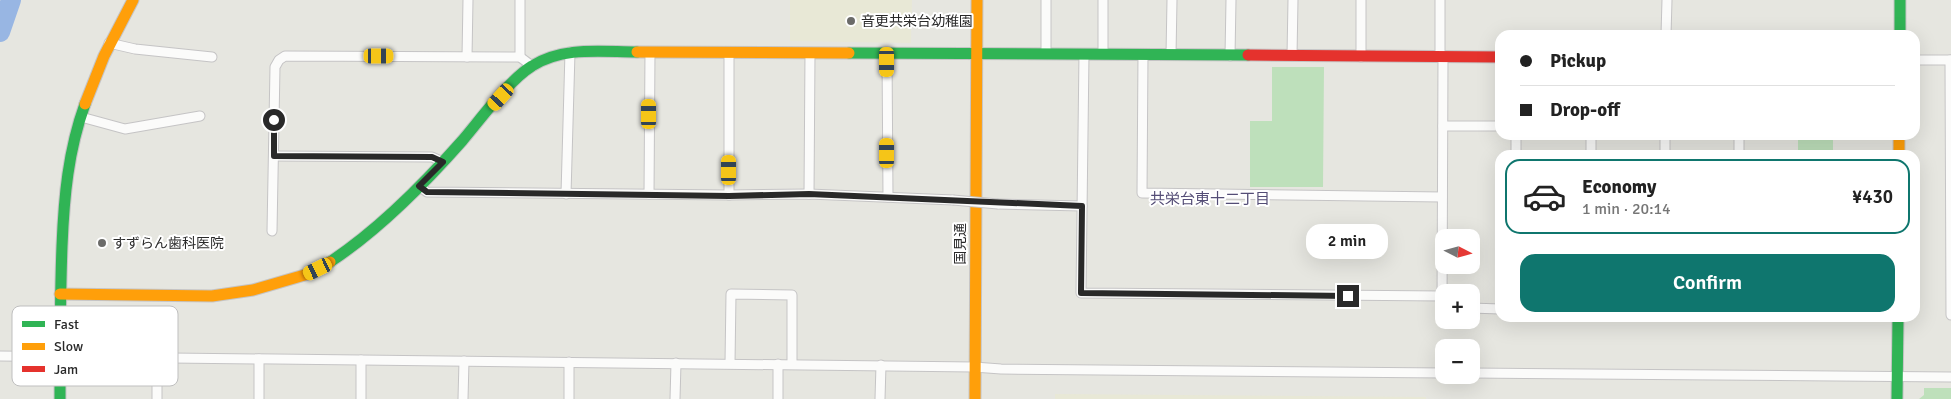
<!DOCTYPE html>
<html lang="en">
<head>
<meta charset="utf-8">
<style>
	body { margin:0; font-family:Signika,"Noto Sans JP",sans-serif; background:#f2f2f2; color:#222; height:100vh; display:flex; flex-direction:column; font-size:19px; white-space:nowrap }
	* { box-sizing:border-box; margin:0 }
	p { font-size:16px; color:#767676 }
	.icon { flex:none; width:28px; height:28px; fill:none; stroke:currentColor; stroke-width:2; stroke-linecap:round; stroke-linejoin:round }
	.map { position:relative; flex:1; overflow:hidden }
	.drawer { position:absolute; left:1495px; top:150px; width:425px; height:172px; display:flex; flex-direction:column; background:#fff; border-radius:15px; box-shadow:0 5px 20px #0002 }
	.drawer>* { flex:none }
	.hud { position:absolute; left:1495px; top:30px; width:425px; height:110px; border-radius:15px; box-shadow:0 5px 20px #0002; display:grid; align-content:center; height:110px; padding:0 25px; background:#fff }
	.needle { width:32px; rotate:96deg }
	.fabs { position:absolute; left:1435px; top:229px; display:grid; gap:10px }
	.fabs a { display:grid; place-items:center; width:45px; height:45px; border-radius:10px; background:#fff; box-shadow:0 5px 20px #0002; font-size:25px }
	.end { position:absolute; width:22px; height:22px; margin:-11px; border:6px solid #292929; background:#fff; box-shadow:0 0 0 2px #fff }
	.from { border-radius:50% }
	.bubble { position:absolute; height:35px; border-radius:15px; background:#fff; box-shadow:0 5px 20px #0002; font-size:16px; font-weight:600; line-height:35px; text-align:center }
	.car { position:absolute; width:15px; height:30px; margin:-15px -8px; border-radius:6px; box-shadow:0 0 4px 1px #0007; background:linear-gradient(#f5c518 24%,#345 0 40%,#f5c518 0 76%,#345 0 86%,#f5c518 0) }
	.hud b { display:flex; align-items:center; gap:18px; height:48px; font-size:19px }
	.hud b+b { border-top:1px solid #e0e0e0 }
	.hud i { width:12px; height:12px; background:#222 }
	ul { padding:9px 0 0; list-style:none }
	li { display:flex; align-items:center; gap:15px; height:75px; margin:0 10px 8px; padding:0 15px; border:2px solid #e0e0e0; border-radius:15px }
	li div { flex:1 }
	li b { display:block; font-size:19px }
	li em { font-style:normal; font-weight:600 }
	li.current { border-color:#0f766e }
	li>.icon { width:45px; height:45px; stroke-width:1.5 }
	.cta { display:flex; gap:10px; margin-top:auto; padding:10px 25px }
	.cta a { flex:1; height:58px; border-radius:15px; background:#0f766e; color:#fff; font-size:20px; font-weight:600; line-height:58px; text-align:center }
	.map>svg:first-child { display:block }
	.education { fill:#e8e8d6 }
	.park { fill:#bee0bb }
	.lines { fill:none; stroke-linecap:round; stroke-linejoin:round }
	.river { stroke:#98b6e3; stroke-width:20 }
	.street-casing { stroke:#c5c4c5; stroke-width:11 }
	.fast-casing { stroke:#c5c4c5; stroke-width:13 }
	.slow-casing { stroke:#c5c4c5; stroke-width:13 }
	.jam-casing { stroke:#c5c4c5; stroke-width:13 }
	.street { stroke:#fbfbfa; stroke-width:9 }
	.fast { stroke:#30b455; stroke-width:11 }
	.slow { stroke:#ff9f0a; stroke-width:11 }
	.jam { stroke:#e5322d; stroke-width:11 }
	.street-bridge-casing { stroke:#c5c4c5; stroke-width:11; stroke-linecap:butt }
	.street-bridge { stroke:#fbfbfa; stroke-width:9 }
	.route { stroke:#292929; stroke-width:6 }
	.poi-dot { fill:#6b6b69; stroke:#fff; stroke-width:2 }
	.labels { text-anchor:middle; stroke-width:4; stroke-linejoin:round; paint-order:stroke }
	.poi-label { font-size:14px; fill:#292929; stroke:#fff; text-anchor:start }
	.street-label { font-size:14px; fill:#292929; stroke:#fff }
	.neighbourhood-label { font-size:15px; fill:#544d76; stroke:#fff }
	.key { fill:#fff; stroke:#bfbfbf; stroke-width:1 }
	.key-label { font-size:14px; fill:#292929 }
</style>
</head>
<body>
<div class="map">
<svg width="1951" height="399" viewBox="0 0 1951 399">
	<rect width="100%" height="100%" fill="#e6e6e0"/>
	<g class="education">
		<polygon points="790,0 912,0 911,43 790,41"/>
		<polygon points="1055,394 1426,397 1426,399 1055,399"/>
	</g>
	<g class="park">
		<polygon points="1272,67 1324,67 1323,187 1250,187 1250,121 1272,121"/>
		<rect x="1798" y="135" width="35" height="20"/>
		<polygon points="1924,388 1951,388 1951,399 1919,399 1924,395"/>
	</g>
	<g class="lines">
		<polyline class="river" points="0,32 11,0"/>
		<g class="street-casing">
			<g id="street">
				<polyline points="1046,0 1046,54"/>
				<polyline points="1440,0 1440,57"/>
				<polyline points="1666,35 1667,0"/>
				<polyline points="109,43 135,49 212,57"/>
				<polyline points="887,53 888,197"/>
				<polyline points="1084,54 1081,293 1442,296"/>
				<polyline points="1103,54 1103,0"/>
				<polyline points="1143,55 1142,193 1442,197"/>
				<polyline points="1171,55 1172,0"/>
				<polyline points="1230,56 1231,0"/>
				<polyline points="1292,56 1293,0"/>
				<polyline points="467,57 468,0"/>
				<polyline points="520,57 520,0"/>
				<polyline points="1361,57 1361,0"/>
				<polyline points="1443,57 1442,308 1444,308"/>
				<polyline points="1915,60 1951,60"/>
				<polyline points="1950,60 1951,315"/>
				<polyline points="81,117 125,129 200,116"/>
				<polyline points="1443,126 1500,126"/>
				<polyline points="1516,155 1516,135"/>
				<polyline points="1591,155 1591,135"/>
				<polyline points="1665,155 1665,135"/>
				<polyline points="1739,155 1739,135"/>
				<polyline points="274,156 432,157 443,162"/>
				<polyline points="419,186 427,192 729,195 809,194 953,200"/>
				<polyline points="566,194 570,52"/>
				<polyline points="649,194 650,52"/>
				<polyline points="809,194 810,54"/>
				<polyline points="729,195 729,53"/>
				<polyline points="998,204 1082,206"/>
				<polyline points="272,231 275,67 279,60 285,56 520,57 532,66"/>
				<polyline points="1471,308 1500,309"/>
				<polyline points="0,356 974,367 1001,369 1444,373"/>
				<polyline points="361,360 361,399"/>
				<polyline points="730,363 731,294 792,295 792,364"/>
				<polyline points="1471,373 1951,377"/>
				<polyline points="157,399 157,358"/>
				<polyline points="259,399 259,359"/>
				<polyline points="463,399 464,361"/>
				<polyline points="569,399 569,362"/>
				<polyline points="675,399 676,363"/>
				<polyline points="778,399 778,364"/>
				<polyline points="880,399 881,365"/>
			</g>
		</g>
		<g class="fast-casing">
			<g id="fast">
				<polyline points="1900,0 1900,35"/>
				<polyline points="849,53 1248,55"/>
				<path d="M330,262C377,231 424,184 462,141C480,120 509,80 532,66C563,46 602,52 637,52"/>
				<path d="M60,399C60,348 60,297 62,246C64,197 68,151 85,104"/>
				<polyline points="1897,399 1898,318"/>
			</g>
		</g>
		<g class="slow-casing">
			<g id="slow">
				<polyline points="637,52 849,53"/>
				<polyline points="85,104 104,56 133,0"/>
				<polyline points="1899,135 1899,155"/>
				<polyline points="60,294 212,296 253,290 308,274 330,262"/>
				<polyline points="975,399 977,0"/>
			</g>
		</g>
		<g class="jam-casing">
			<polyline id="jam" points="1248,55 1500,57"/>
		</g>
		<use href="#street" class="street"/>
		<use href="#fast" class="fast"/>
		<use href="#slow" class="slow"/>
		<use href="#jam" class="jam"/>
		<g class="street-bridge-casing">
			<polyline id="street-bridge" points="953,200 998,204"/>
		</g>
		<use href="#street-bridge" class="street-bridge"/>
	</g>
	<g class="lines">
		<polyline class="route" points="274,120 274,156 432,157 443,162 419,186 427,192 729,196 809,194 1082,206 1081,293 1348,296"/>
	</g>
	<g class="poi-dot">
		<circle cx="851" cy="21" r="5"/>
		<circle cx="102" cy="243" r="5"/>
	</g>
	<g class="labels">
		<g class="poi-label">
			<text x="861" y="26">音更共栄台幼稚園</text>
			<text x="112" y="248">すずらん歯科医院</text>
		</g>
		<g class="street-label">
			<text transform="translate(960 244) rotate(-90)" y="5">国見通</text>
		</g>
		<g class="neighbourhood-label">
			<text x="1210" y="204">共栄台東十二丁目</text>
		</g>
	</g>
	<rect x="12" y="306" width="166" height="80" rx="8" class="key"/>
	<rect x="22" y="321" width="23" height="6" fill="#30b455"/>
	<rect x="22" y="343" width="23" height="7" fill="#ff9f0a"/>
	<rect x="22" y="366" width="23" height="6" fill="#e5322d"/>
	<g class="key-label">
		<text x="54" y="329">Fast</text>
		<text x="54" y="351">Slow</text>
		<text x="54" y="374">Jam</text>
	</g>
</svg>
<div class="fabs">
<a><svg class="needle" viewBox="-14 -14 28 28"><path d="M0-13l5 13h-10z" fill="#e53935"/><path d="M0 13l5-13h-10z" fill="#767676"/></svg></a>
<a>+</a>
<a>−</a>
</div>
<i class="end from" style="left:274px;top:120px"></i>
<i class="end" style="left:1348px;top:296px"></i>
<div class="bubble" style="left:1306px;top:224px;width:82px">2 min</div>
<i class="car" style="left:379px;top:56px;rotate:90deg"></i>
<i class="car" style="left:887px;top:62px;rotate:180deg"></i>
<i class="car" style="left:501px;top:97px;rotate:222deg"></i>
<i class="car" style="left:649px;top:114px;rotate:0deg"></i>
<i class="car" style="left:887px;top:153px;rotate:0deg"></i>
<i class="car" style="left:729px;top:170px;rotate:0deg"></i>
<i class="car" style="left:318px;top:269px;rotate:244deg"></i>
<div class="hud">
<b><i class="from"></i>Pickup</b>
<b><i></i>Drop-off</b>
</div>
<section class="drawer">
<ul>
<li class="current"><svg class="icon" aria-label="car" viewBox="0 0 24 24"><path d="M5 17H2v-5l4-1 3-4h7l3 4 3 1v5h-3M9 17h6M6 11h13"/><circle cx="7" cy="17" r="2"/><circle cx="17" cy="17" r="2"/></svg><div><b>Economy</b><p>1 min · 20:14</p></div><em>¥430</em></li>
</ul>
<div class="cta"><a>Confirm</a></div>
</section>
</div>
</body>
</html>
